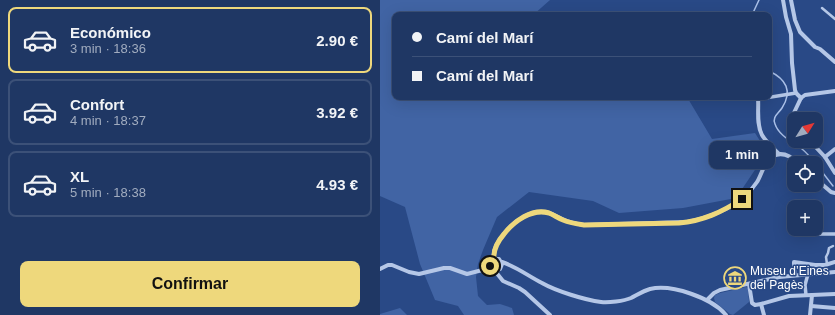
<!DOCTYPE html>
<html lang="es">
<head>
<meta charset="utf-8">
<style>
	body { margin:0; font-family:Helvetica,sans-serif; background:#273f6a; color:#f1f3f6; height:100vh; display:flex; flex-direction:column; font-size:15px; white-space:nowrap }
	* { box-sizing:border-box; margin:0 }
	p { font-size:13px; color:#a1acbf }
	.icon { flex:none; width:22px; height:22px; fill:none; stroke:currentColor; stroke-width:2; stroke-linecap:round; stroke-linejoin:round }
	.map { position:relative; flex:1; overflow:hidden }
	.side { display:flex; flex-direction:column; background:#1f3764; width:380px }
	.side>* { flex:none }
	.guide { position:absolute; left:12px; top:12px; width:380px; height:88px; border-radius:8px; box-shadow:0 4px 16px #0002,0 0 0 1px #3c5178; display:grid; align-content:center; height:88px; padding:0 20px; background:#1f3764 }
	.needle { width:26px; rotate:53deg }
	.buttons { position:absolute; left:407px; top:112px; display:grid; gap:8px }
	.buttons a { display:grid; place-items:center; width:36px; height:36px; border-radius:8px; background:#1f3764; box-shadow:0 4px 16px #0002,0 0 0 1px #3c5178; font-size:20px }
	.end { position:absolute; width:18px; height:18px; margin:-9px; border:5px solid #eed87c; background:#111; box-shadow:0 0 0 2px #111 }
	.from { border-radius:50% }
	.bubble { position:absolute; height:28px; border-radius:8px; background:#1f3764; box-shadow:0 4px 16px #0002,0 0 0 1px #3c5178; font-size:13px; font-weight:600; line-height:28px; text-align:center }
	.guide b { display:flex; align-items:center; gap:14px; height:38px; font-size:15px }
	.guide b+b { border-top:1px solid #3c5178 }
	.guide i { width:10px; height:10px; background:#f1f3f6 }
	ul { padding:7px 0 0; list-style:none }
	li { display:flex; align-items:center; gap:12px; height:66px; margin:0 8px 6px; padding:0 12px; border:2px solid #3c5178; border-radius:8px }
	li div { flex:1 }
	li b { display:block; font-size:15px }
	li em { font-style:normal; font-weight:600 }
	li.current { border-color:#eed87c }
	li>.icon { width:36px; height:36px; stroke-width:1.5 }
	.action { display:flex; gap:8px; margin-top:auto; padding:8px 20px }
	.action a { flex:1; height:46px; border-radius:8px; background:#eed87c; color:#111; font-size:16px; font-weight:600; line-height:46px; text-align:center }
	main { display:flex; flex:1; min-height:0 }
	.map>svg:first-child { display:block }
	.green { fill:#4164a4 }
	.lines { fill:none; stroke-linecap:round; stroke-linejoin:round }
	.stream { stroke:#aac0e8; stroke-width:1.5 }
	.service { stroke:#b5c7e7; stroke-width:2.5 }
	.pedestrian { stroke:#b5c7e7; stroke-width:3.5 }
	.minor { stroke:#b5c7e7; stroke-width:4 }
	.route { stroke:#eed87c; stroke-width:5 }
	.labels { text-anchor:middle; stroke-width:3; stroke-linejoin:round; paint-order:stroke }
	.poi-label { font-size:12px; fill:#fff; stroke:#294986; text-anchor:start }
</style>
</head>
<body>
<main>
<section class="side">
<ul>
<li class="current"><svg class="icon" aria-label="car" viewBox="0 0 24 24"><path d="M5 17H2v-5l4-1 3-4h7l3 4 3 1v5h-3M9 17h6M6 11h13"/><circle cx="7" cy="17" r="2"/><circle cx="17" cy="17" r="2"/></svg><div><b>Económico</b><p>3 min · 18:36</p></div><em>2.90 €</em></li>
<li><svg class="icon" aria-label="car" viewBox="0 0 24 24"><path d="M5 17H2v-5l4-1 3-4h7l3 4 3 1v5h-3M9 17h6M6 11h13"/><circle cx="7" cy="17" r="2"/><circle cx="17" cy="17" r="2"/></svg><div><b>Confort</b><p>4 min · 18:37</p></div><em>3.92 €</em></li>
<li><svg class="icon" aria-label="car" viewBox="0 0 24 24"><path d="M5 17H2v-5l4-1 3-4h7l3 4 3 1v5h-3M9 17h6M6 11h13"/><circle cx="7" cy="17" r="2"/><circle cx="17" cy="17" r="2"/></svg><div><b>XL</b><p>5 min · 18:38</p></div><em>4.93 €</em></li>
</ul>
<div class="action"><a>Confirmar</a></div>
</section>
<div class="map">
<svg width="455" height="315" viewBox="0 0 455 315">
	<rect width="100%" height="100%" fill="#294986"/>
	<g class="green">
		<polygon points="0,0 170,0 153,15 15,15 15,97 194,97 196,99 201,97 307,97 332,139 375,133 387,152 356,198 303,208 239,213 213,201 149,192 117,217 103,250 98,264 96,277 98,296 107,305 120,304 132,308 134,315 84,315 78,306 55,300 40,264 25,207 0,196"/>
		<polygon points="366,287 368,288 369,302 353,315 350,314 335,302 334,298 335,295 340,293"/>
		<polygon points="20,308 27,315 0,315 0,314"/>
	</g>
	<g class="lines">
		<g class="stream">
			<polyline points="372,15 379,0"/>
			<path d="M389,71C406,79 413,91 402,108C398,114 392,117 395,124C399,136 413,142 422,149C427,153 431,158 435,163"/>
			<polyline points="436,164 453,186"/>
		</g>
		<g class="service">
			<polyline points="442,8 455,19"/>
			<polyline points="447,264 446,257 448,253 449,248 453,246"/>
		</g>
		<g class="pedestrian">
			<polyline points="379,99 416,93"/>
			<polyline points="431,234 455,234"/>
			<polyline points="426,295 425,285 428,274"/>
		</g>
		<g class="minor">
			<polyline points="403,0 406,17 411,34 412,63 415,90 416,93 421,98"/>
			<polyline points="411,0 415,20 420,32 435,47 440,49 455,62"/>
			<path d="M378,97C379,109 376,124 382,135C386,142 393,148 399,154"/>
			<polyline points="421,98 425,95 455,91"/>
			<polyline points="414,126 411,122 411,119 421,98"/>
			<polyline points="430,141 445,157 455,173"/>
			<polyline points="445,157 455,149"/>
			<polyline points="436,179 451,192 455,193"/>
			<path d="M114,259C112,250 118,241 124,234C134,221 152,208 169,213C173,214 177,217 180,218C188,222 196,224 204,225L307,222C333,217 362,205 377,182C382,174 384,161 393,156C403,151 411,156 418,163"/>
			<polyline points="114,259 119,259 122,264 120,269 115,271"/>
			<path d="M122,262C137,267 148,276 162,283C176,291 205,300 221,302C228,303 244,301 251,298C257,295 263,291 270,289C292,284 332,298 346,315"/>
			<polyline points="110,268 112,270 115,271 123,281 139,288 145,292 170,315"/>
			<polyline points="110,268 110,262 114,259"/>
			<polyline points="0,269 8,265 12,265 29,272 39,274 64,268 70,268 87,274 110,268"/>
			<polyline points="415,275 414,263 414,262 435,265 445,265 455,262"/>
			<polyline points="369,284 372,303 375,305 381,304 409,296 455,294"/>
			<polyline points="327,300 334,293 340,290 399,277 455,272"/>
			<polyline points="381,304 384,315"/>
			<polyline points="431,306 455,308"/>
			<polyline points="430,315 432,295"/>
		</g>
	</g>
	<g class="lines">
		<path class="route" d="M110,266V262L114,259C113,250 118,241 124,234C134,221 152,208 169,213C174,215 178,218 183,220C190,223 197,224 204,225L299,223C323,221 342,212 362,199"/>
	</g>
	<defs>
		<g id="museum-ring" transform="scale(1.15)"><circle r="9.5" fill="#294986" stroke="#eed87c" stroke-width="1.5"/><path d="M0-6L6-3V-2H-6V-3ZM-5-1h2V3h-2ZM-1-1h2V3h-2ZM3-1h2V3H3ZM-6 4H6V6H-6Z" fill="#eed87c"/></g>
	</defs>
	<g fill-rule="evenodd">
		<use href="#museum-ring" x="355" y="278"/>
	</g>
	<g class="labels">
		<g class="poi-label">
			<text x="370" y="275">Museu d’Eines<tspan x="370" dy="14">del Pagès</tspan></text>
		</g>
	</g>
</svg>
<div class="buttons">
<a><svg class="needle" viewBox="-14 -14 28 28"><path d="M0-13l5 13h-10z" fill="#e53935"/><path d="M0 13l5-13h-10z" fill="#a1acbf"/></svg></a>
<a><svg class="icon" aria-label="locate" viewBox="0 0 24 24"><circle cx="12" cy="12" r="6"/><path d="M12 2v4M12 18v4M2 12h4M18 12h4"/></svg></a>
<a>+</a>
</div>
<i class="end from" style="left:110px;top:266px"></i>
<i class="end" style="left:362px;top:199px"></i>
<div class="bubble" style="left:329px;top:141px;width:66px">1 min</div>
<div class="guide">
<b><i class="from"></i>Camí del Marí</b>
<b><i></i>Camí del Marí</b>
</div>
</div>
</main>
</body>
</html>
